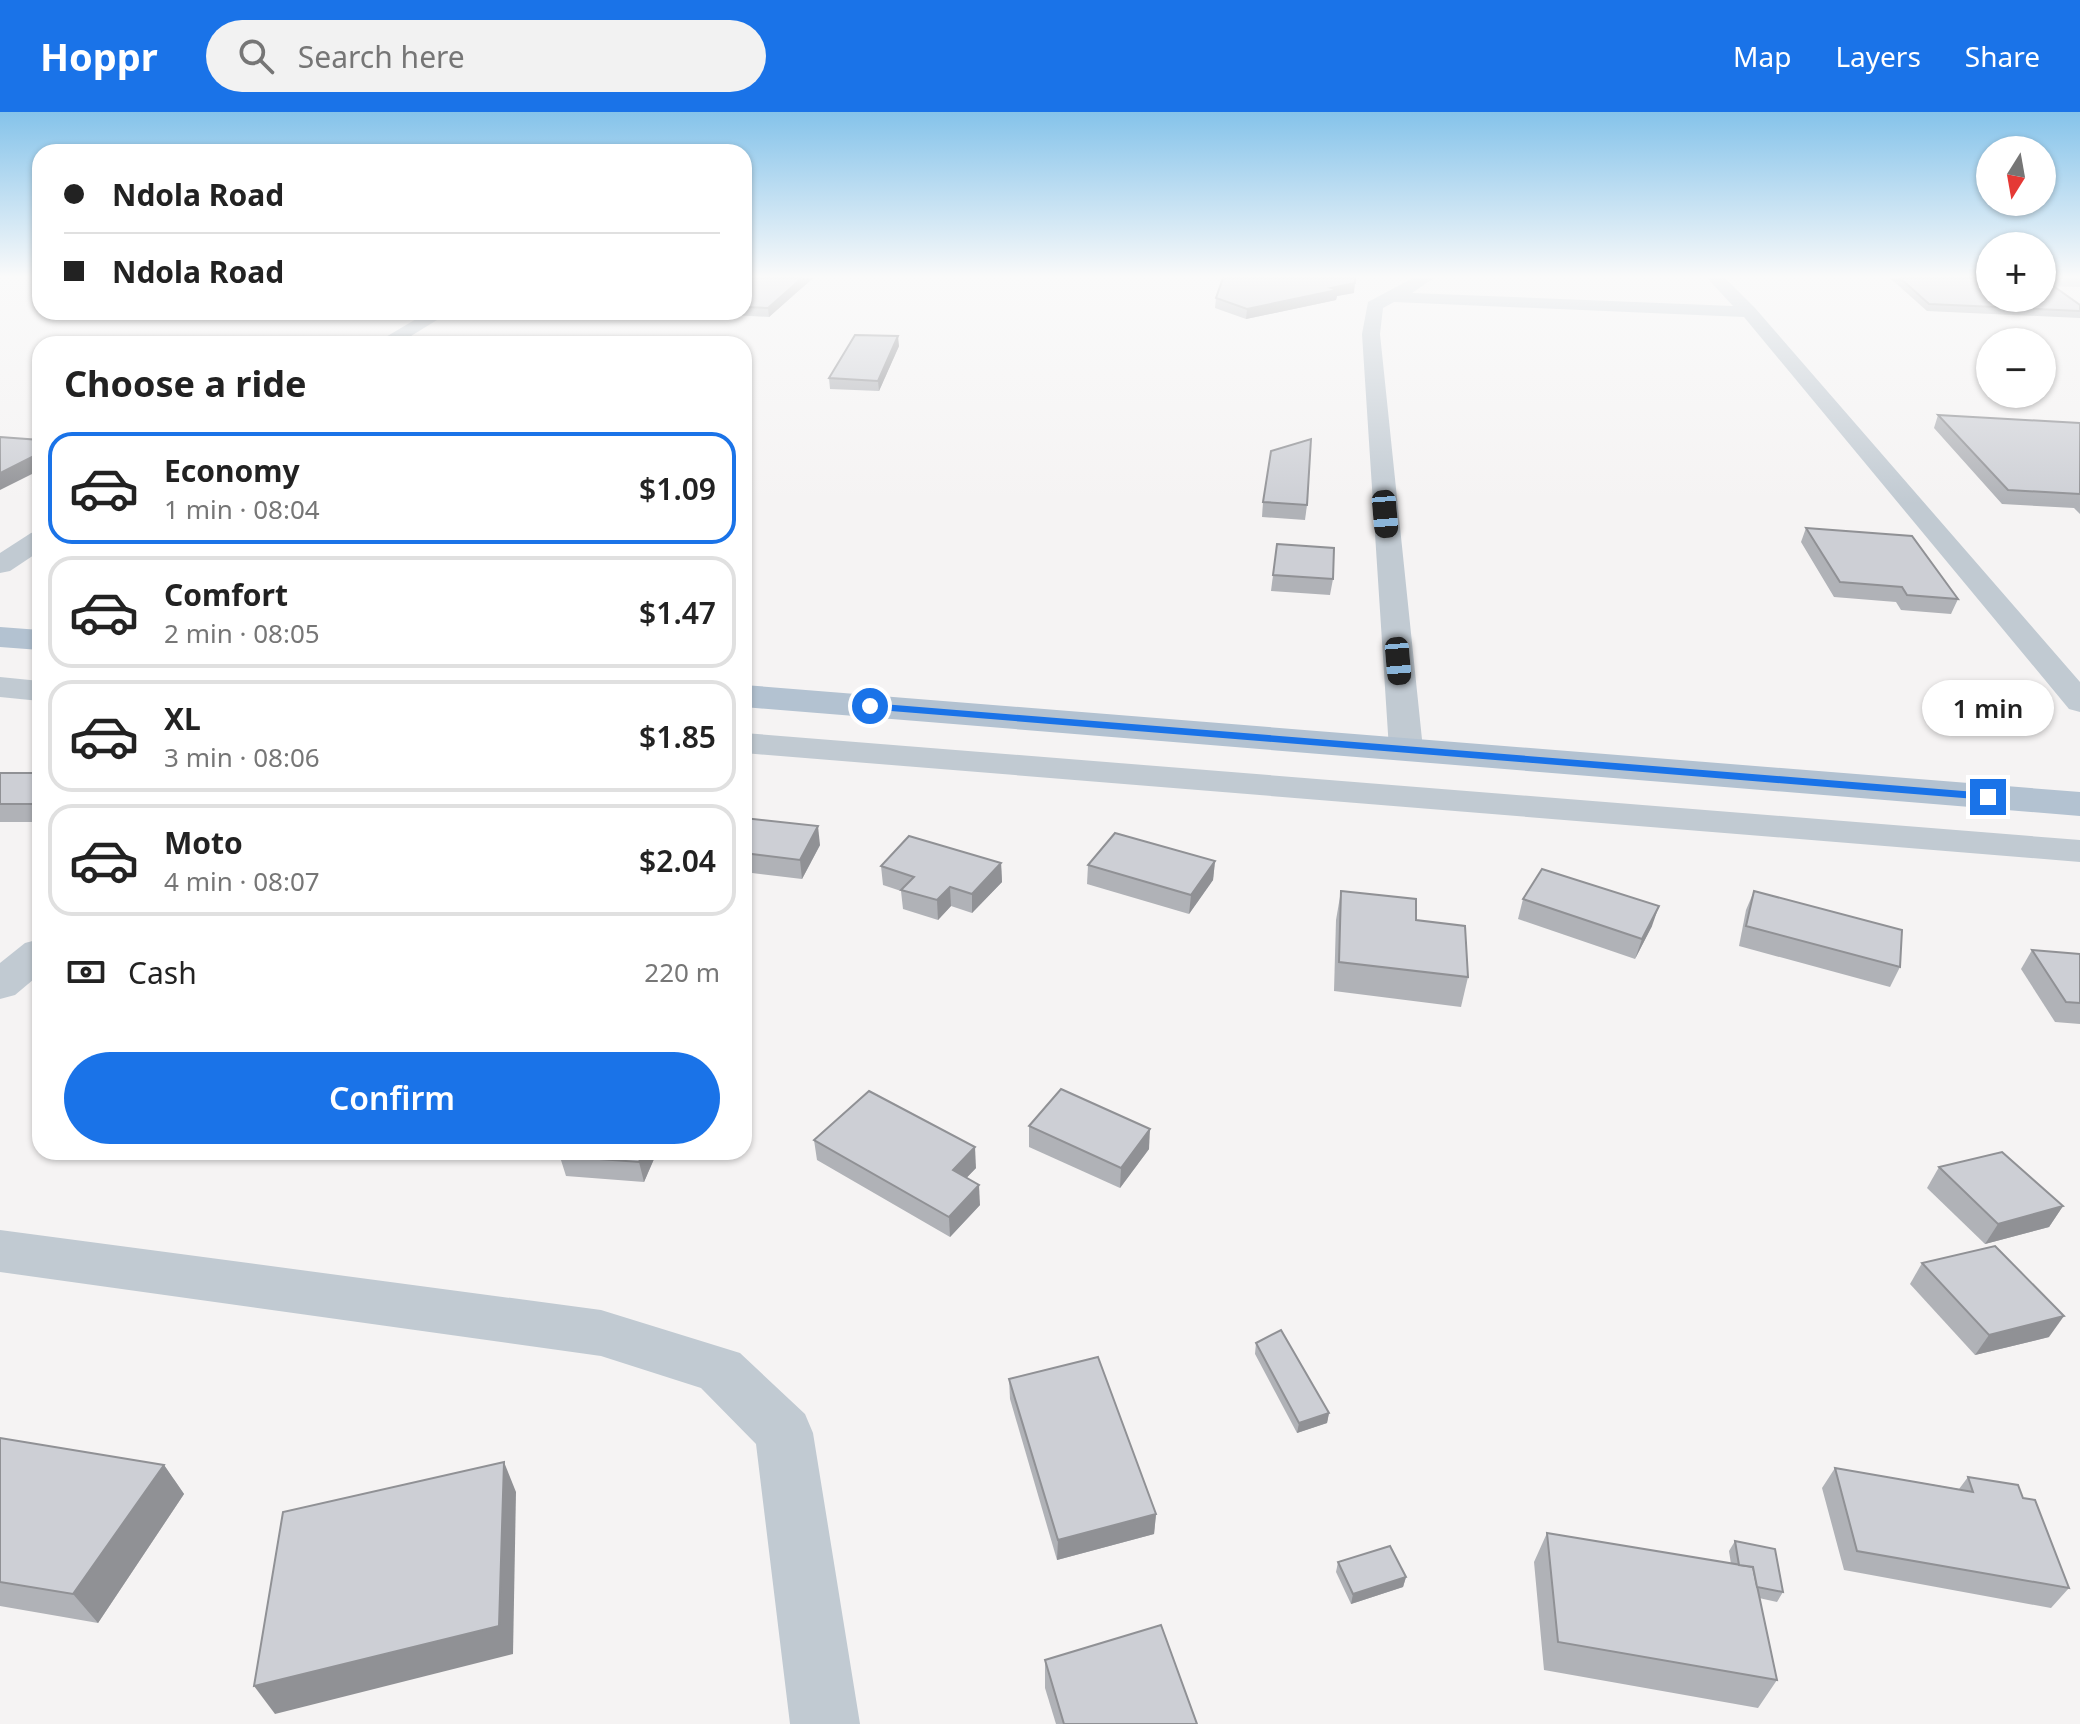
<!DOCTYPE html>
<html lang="en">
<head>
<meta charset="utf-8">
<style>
	body { margin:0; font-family:"Noto Sans",sans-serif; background:#f2f2f2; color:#222; height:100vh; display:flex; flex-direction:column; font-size:30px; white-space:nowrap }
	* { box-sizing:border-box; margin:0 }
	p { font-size:26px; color:#767676 }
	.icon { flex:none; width:44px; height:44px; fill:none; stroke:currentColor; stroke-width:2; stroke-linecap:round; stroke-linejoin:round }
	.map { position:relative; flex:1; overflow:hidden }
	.panel { position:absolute; left:32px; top:224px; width:720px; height:824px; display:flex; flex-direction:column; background:#fff; border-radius:24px; box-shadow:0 2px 6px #0004 }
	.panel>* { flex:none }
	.hud { position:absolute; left:32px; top:32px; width:720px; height:176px; border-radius:24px; box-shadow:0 2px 6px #0004; display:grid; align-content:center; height:176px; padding:0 32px; background:#fff }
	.needle { width:52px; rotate:191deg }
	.controls { position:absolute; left:1976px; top:24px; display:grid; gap:16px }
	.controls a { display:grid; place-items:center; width:80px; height:80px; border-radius:50%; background:#fff; box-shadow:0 2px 6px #0004; font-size:40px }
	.end { position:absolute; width:36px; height:36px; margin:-18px; border:10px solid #1a73e8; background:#fff; box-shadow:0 0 0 4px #fff }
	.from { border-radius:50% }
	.bubble { position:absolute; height:56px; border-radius:28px; background:#fff; box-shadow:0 2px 6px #0004; font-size:26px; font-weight:600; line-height:56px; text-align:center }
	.car { position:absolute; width:24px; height:48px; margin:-24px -12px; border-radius:10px; box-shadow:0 0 6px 2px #0007; background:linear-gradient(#222 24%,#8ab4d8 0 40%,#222 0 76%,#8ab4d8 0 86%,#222 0) }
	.hud b { display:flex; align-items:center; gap:28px; height:76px; font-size:30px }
	.hud b+b { border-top:2px solid #e0e0e0 }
	.hud i { width:20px; height:20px; background:#222 }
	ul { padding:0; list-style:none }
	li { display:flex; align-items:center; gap:24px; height:112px; margin:0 16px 12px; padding:0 16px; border:4px solid #e0e0e0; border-radius:24px }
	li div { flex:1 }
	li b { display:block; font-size:30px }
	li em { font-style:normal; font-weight:600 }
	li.selected { border-color:#1a73e8 }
	li>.icon { width:72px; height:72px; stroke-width:1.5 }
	h2 { padding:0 32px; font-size:36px; line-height:96px }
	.pay { display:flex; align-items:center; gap:20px; height:88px; padding:0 32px; font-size:30px }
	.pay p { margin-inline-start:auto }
	.action { display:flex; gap:16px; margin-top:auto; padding:16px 32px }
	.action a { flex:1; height:92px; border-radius:48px; background:#1a73e8; color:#fff; font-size:32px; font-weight:600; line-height:92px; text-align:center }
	header { display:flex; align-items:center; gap:48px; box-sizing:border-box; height:112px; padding:0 40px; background:#1a73e8; color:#fff }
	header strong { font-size:38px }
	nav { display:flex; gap:44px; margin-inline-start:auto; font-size:28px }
	.search { width:560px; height:72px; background:#f2f2f2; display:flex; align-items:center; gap:20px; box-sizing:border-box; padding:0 28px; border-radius:44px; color:#767676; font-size:30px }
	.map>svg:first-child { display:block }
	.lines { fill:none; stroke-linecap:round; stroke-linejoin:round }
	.minor { fill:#c1cad2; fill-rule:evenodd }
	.primary { fill:#b3c2d1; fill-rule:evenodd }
	.wall { fill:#b0b2b7 }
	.shaded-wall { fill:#909195 }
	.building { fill:#cdcfd5; stroke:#909195; stroke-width:2 }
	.route { fill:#1a73e8 }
</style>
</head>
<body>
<header>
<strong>Hoppr</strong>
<div class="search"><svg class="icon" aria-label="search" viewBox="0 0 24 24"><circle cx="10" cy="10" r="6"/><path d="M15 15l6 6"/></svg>Search here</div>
<nav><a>Map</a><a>Layers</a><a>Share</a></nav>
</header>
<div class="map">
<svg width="2080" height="1612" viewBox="0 0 2080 1612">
	<rect width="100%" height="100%" fill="#f5f3f3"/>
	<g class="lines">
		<g class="minor">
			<polygon points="1413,166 1434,166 1412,181 1733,194 1707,166 1725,166 1755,196 2080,570 2080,600 2069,597 1744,205 1394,190 1383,196 1380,222 1423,637 1418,644 1406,647 1394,644 1389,637 1362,222 1368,190"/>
			<polygon points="2042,166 2080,166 2080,175 2042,174"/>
			<polygon points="428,200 450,200 398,232 374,232"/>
			<polygon points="40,419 40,439 10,459 0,461 0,441 31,421"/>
			<polygon points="0,565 40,569 40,589 0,585"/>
			<polygon points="744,621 2080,728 2080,750 744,641"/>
			<polygon points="40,827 40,862 15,883 0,887 0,851 25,831"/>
			<polygon points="0,1118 601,1198 740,1241 805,1302 813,1321 860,1612 790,1612 756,1332 701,1276 601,1244 0,1160"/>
		</g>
		<g class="primary">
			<polygon points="0,515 40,518 40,538 0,535"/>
			<polygon points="744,573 2080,680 2080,704 744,595"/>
		</g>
	</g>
	<g class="wall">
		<polygon points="744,166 813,166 769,205 695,201 695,200 744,200"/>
		<polygon points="1890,166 1990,166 2080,193 2080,206 1927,199"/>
		<polygon points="1354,181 1337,184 1336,188 1246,207 1215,196 1216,186"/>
		<polygon points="899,234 879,279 830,277 829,266"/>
		<polygon points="1938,303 2080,311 2080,402 2074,396 2002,392 1934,316"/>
		<polygon points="1263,390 1307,393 1305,408 1262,405"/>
		<polygon points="1806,416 1958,487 1951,502 1901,498 1896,490 1834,485 1801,430"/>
		<polygon points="1277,432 1333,467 1330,483 1271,479"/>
		<rect x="0" y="661" width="40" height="49"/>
		<polygon points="744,706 820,733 802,767 744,760"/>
		<polygon points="1215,749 1213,768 1189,802 1087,772 1088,753"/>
		<polygon points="1001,751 1002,770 972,801 951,794 938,808 903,797 901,779 883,773 881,754"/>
		<polygon points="1341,779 1416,808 1468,865 1461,895 1334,879 1336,808"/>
		<polygon points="1754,779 1900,855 1890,875 1739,834 1746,798"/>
		<polygon points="1523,787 1652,814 1635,847 1518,807"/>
		<polygon points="2032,838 2080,842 2080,912 2055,910 2021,857"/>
		<polygon points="1029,1014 1149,1037 1120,1076 1029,1035"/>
		<polygon points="814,1028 976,1056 966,1066 980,1093 950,1125 817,1048"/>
		<polygon points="514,1040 657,1040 644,1070 566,1064 560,1045"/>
		<polygon points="1939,1055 2063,1094 2049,1115 1985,1132 1927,1076"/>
		<polygon points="1922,1151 2049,1225 1975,1243 1910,1172"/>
		<polygon points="1256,1231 1329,1301 1327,1311 1297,1321 1255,1242"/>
		<polygon points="1009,1267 1156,1402 1154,1422 1057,1448 1010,1287"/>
		<polygon points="0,1326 164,1353 184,1382 98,1511 0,1494"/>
		<polygon points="1835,1356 1959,1377 1968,1365 2023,1386 2069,1476 2051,1496 1844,1458 1822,1376"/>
		<polygon points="1547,1421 1731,1452 1729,1439 1735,1429 1783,1480 1777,1490 1759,1486 1777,1568 1758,1596 1544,1558 1534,1450"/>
		<polygon points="1338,1450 1406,1465 1403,1475 1351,1492 1336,1460"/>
		<polygon points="1045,1548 1197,1612 1056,1612 1045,1576"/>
	</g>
	<g class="shaded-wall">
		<polygon points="802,166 813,166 769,205 768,196"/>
		<polygon points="1355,171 1354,181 1337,184 1336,188 1246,207 1247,197"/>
		<polygon points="898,224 899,234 879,279 878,269"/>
		<polygon points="40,341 40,358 0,378 0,361"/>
		<polygon points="818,714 820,733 802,767 800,748"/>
		<polygon points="1215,749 1213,768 1189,802 1191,783"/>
		<polygon points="1001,751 1002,770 972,801 972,782"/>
		<polygon points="950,775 951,794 938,808 937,788"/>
		<polygon points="1659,794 1652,814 1635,847 1642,827"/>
		<polygon points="1150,1017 1149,1037 1120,1076 1121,1056"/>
		<polygon points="975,1035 976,1056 954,1079 953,1058"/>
		<polygon points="643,1040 657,1040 644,1070 639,1050"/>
		<polygon points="979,1073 980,1093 950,1125 949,1105"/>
		<polygon points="2063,1094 2049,1115 1985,1132 1998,1112"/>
		<polygon points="2064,1204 2049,1225 1975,1243 1989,1223"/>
		<polygon points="1329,1301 1327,1311 1297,1321 1299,1311"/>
		<polygon points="504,1350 516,1380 513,1542 275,1602 254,1574"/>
		<polygon points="164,1353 184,1382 98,1511 73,1482"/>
		<polygon points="1156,1402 1154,1422 1057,1448 1058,1428"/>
		<polygon points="1406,1465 1403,1475 1351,1492 1353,1482"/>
	</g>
	<g class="building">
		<polygon points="744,166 802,166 768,196 744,195"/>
		<polygon points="1223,166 1355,166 1355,171 1331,176 1337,178 1247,197 1216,186"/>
		<polygon points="1900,166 1990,166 1990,186 2042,186 2042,166 2080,193 2080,199 1929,192"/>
		<polygon points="855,223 898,224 878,269 829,266"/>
		<polygon points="1938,303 2080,311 2080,382 2008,378"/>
		<polygon points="0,325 40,328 40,341 0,361"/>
		<polygon points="1311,327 1307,393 1263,390 1271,339"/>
		<polygon points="1806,416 1912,424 1958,487 1907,483 1902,475 1840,470"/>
		<polygon points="1277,432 1334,436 1333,467 1273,463"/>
		<rect x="0" y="661" width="40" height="31"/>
		<polygon points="744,706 818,714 800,748 744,741"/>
		<polygon points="1115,721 1215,749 1191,783 1088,753"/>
		<polygon points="909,724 1001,751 972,782 950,775 937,788 901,778 914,765 881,754"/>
		<polygon points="1542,757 1659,794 1642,827 1523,787"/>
		<polygon points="1341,779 1416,787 1416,808 1465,814 1468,865 1339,850"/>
		<polygon points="1754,779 1902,818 1900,855 1746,814"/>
		<polygon points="2032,838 2080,842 2080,891 2066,890"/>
		<polygon points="1061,977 1150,1017 1121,1056 1029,1014"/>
		<polygon points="869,979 975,1035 953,1058 979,1073 949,1105 814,1028"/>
		<polygon points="561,1040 643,1040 639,1050 560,1044"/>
		<polygon points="2002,1040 2063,1094 1998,1112 1939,1055"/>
		<polygon points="1995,1134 2064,1204 1989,1223 1922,1151"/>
		<polygon points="1281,1218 1329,1301 1299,1311 1256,1231"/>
		<polygon points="1098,1245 1156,1402 1058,1428 1009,1267"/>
		<polygon points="0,1326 164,1353 73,1482 0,1470"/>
		<polygon points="504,1350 499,1514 254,1574 283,1400"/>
		<polygon points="1835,1356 1973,1380 1968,1365 2018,1373 2023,1386 2035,1388 2069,1476 1857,1439"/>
		<polygon points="1547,1421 1753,1455 1777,1568 1558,1530"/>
		<polygon points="1735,1429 1775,1437 1783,1480 1757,1475 1753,1455 1739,1453"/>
		<polygon points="1390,1434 1406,1465 1353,1482 1338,1450"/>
		<polygon points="1161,1513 1197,1612 1064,1612 1045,1548"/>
	</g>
	<linearGradient id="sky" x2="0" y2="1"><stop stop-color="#85c3ea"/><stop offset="0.42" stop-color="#fafafa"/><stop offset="1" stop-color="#fafafa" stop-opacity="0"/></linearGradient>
	<rect width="2080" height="392" fill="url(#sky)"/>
	<polygon class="route" points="870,591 1988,681 1994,685 1988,688 866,597 865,594"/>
</svg>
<div class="controls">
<a><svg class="needle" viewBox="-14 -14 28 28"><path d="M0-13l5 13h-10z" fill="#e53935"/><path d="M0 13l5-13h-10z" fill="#767676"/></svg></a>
<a>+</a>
<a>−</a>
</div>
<i class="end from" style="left:870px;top:594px"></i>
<i class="end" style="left:1988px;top:685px"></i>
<div class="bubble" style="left:1922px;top:568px;width:132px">1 min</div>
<i class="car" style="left:1385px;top:402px;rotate:175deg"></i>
<i class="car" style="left:1398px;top:549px;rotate:175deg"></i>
<div class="hud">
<b><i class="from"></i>Ndola Road</b>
<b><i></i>Ndola Road</b>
</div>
<section class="panel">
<h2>Choose a ride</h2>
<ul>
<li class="selected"><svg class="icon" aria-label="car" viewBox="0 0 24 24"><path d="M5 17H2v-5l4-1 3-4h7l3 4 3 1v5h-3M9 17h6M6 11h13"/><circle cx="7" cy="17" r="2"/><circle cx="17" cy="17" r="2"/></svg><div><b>Economy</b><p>1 min · 08:04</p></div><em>$1.09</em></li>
<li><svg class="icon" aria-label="car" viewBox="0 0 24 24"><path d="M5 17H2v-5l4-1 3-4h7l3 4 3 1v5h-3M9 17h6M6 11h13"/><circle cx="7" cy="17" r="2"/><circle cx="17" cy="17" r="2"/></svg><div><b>Comfort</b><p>2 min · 08:05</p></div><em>$1.47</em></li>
<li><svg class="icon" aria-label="car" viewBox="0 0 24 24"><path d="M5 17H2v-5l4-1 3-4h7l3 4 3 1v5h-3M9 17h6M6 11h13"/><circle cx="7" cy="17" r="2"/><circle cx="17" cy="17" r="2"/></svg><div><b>XL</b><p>3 min · 08:06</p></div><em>$1.85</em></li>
<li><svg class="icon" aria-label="car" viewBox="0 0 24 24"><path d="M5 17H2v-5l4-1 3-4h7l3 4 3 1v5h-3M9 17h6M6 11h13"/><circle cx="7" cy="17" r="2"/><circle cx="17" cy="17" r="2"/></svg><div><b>Moto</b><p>4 min · 08:07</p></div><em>$2.04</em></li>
</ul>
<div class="pay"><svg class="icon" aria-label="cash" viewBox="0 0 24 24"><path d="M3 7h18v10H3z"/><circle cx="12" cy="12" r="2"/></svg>Cash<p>220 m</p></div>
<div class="action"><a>Confirm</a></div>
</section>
</div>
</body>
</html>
